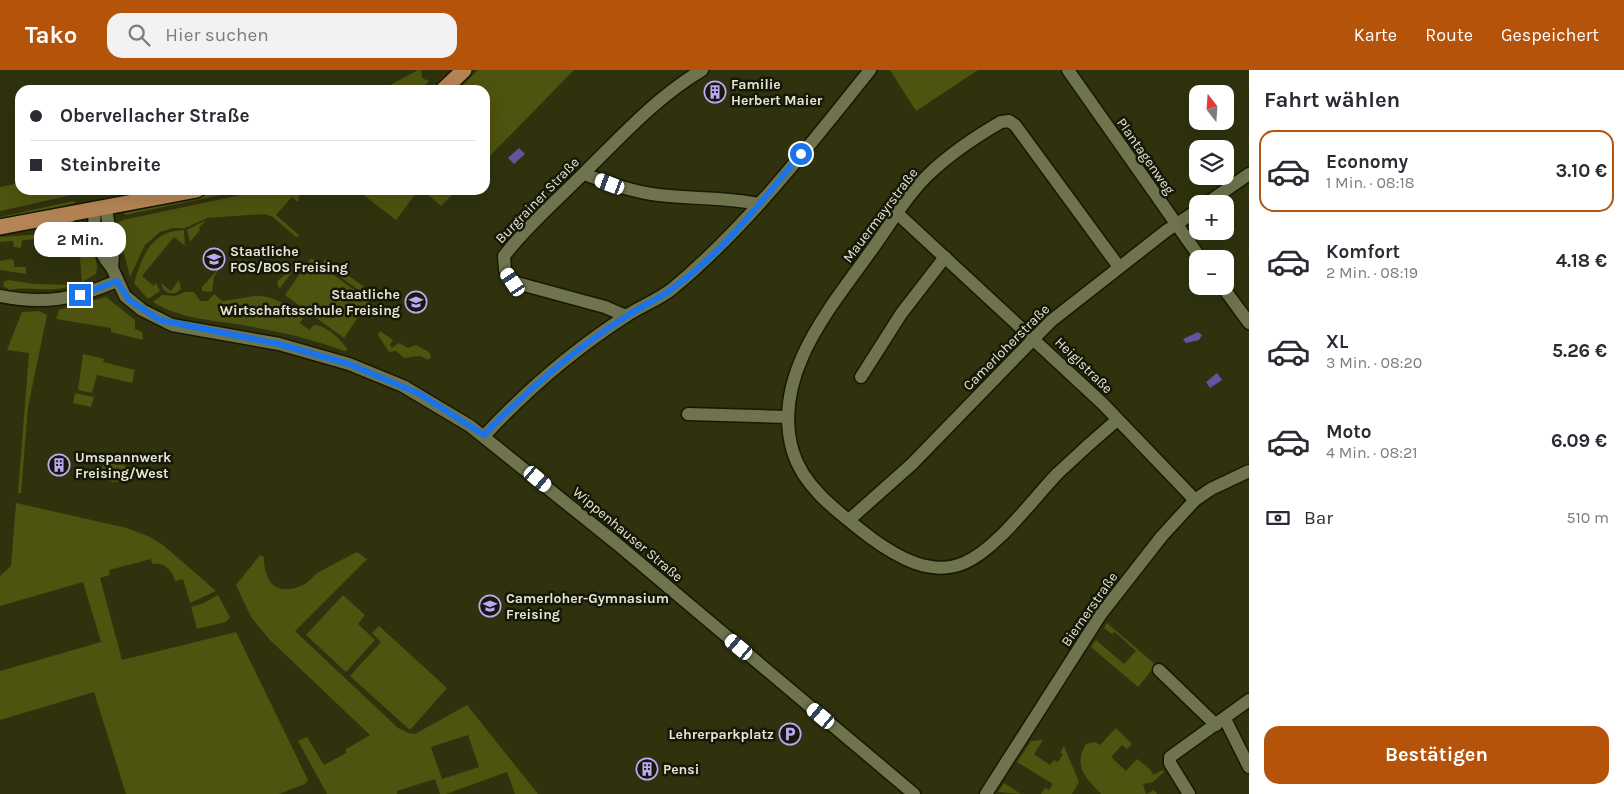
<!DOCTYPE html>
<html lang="de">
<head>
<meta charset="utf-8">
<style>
	body { margin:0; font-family:Karla,sans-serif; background:#f2f2f3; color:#2b2b33; height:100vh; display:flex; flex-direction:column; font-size:19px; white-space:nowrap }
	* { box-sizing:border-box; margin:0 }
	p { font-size:16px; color:#7c7c81 }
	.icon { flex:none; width:28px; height:28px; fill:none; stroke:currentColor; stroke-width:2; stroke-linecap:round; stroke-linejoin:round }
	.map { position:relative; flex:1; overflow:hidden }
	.details { display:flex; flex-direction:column; background:#fff; width:375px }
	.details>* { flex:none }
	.guide { position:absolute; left:15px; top:15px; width:475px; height:110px; border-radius:15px; box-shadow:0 5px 20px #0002; display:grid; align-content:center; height:110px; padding:0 15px; background:#fff }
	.needle { width:32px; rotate:343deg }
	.buttons { position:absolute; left:1189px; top:15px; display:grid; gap:10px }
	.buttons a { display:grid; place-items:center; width:45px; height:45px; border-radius:10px; background:#fff; box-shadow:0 5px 20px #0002; font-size:25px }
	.end { position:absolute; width:22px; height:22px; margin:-11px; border:6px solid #1a73e8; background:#fff; box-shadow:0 0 0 2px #fff }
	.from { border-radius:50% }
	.bubble { position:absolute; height:35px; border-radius:15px; background:#fff; box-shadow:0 5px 20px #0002; font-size:16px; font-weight:700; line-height:35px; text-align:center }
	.car { position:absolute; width:15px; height:30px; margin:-15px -8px; border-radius:6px; box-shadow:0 0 4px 1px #0007; background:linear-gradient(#fff 24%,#345 0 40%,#fff 0 76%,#345 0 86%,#fff 0) }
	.guide b { display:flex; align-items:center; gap:18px; height:48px; font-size:19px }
	.guide b+b { border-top:1px solid #e1e1e2 }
	.guide i { width:12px; height:12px; background:#2b2b33 }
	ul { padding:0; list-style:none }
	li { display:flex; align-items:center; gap:15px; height:82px; margin:0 10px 8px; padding:0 5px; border:2px solid transparent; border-radius:15px }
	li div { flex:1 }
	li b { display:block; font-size:19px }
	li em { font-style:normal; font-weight:700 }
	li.selected { border-color:#b45309 }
	li>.icon { width:45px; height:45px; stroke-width:1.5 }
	h2 { padding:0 15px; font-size:22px; line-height:60px }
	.pay { display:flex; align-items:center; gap:12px; height:55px; padding:0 15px; font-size:19px }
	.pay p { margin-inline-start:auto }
	.action { display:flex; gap:10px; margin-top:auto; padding:10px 15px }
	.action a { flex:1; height:58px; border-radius:15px; background:#b45309; color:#fff; font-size:20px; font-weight:700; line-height:58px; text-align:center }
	header { display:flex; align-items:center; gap:30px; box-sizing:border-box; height:70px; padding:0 25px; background:#b45309; color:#fff }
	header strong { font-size:24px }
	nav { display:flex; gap:28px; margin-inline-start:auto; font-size:18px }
	.search { width:350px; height:45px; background:#f2f2f3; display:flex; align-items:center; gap:12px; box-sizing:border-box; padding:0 18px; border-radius:15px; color:#7c7c81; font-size:19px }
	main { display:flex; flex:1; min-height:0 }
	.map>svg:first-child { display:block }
	.green { fill:#4e530f; fill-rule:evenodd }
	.water { fill:#66529f }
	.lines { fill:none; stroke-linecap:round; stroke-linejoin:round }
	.minor-casing { stroke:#171901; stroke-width:15 }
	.major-casing { stroke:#171901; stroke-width:18 }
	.minor { stroke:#6f744e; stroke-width:12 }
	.major { stroke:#b58555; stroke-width:15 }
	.route { stroke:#1a73e8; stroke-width:6 }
	.labels { text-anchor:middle; stroke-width:5; stroke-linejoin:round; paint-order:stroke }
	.poi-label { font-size:14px; font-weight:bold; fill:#e4e7d2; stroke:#171809; text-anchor:start }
	.street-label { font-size:14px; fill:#e4e7d2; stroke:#171809 }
</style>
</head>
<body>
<header>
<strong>Tako</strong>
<div class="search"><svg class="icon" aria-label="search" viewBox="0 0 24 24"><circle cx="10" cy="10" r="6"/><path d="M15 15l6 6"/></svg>Hier suchen</div>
<nav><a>Karte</a><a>Route</a><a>Gespeichert</a></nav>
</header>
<main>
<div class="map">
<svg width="1249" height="724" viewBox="0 0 1249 724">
	<rect width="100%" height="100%" fill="#2f320d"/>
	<g class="green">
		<polygon points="418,0 421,0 422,8 429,11 420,20 381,20"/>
		<polygon points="478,0 574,0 485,91 485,20 458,20"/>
		<polygon points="890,0 978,0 916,41"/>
		<polygon points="20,113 20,120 95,120 0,141 0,117"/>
		<polygon points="228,120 245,120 125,145 124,143"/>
		<polygon points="264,120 300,120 298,132 292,127 276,145 300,166 296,167 273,147 265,144 207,148 185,158 173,158 160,162 145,175 130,207 120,168 118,153 123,150"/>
		<polygon points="365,120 415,120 417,122 396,150 362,124"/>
		<polygon points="422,120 457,120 441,136"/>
		<polygon points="73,131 76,133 0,150 0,147"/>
		<polygon points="206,150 199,158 200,160 190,172 187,160"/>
		<path d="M184,160L185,176L174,167L142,206L154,216L156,213L160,221L148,229L134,213C143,185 151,161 184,160Z"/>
		<path d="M42,164C51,164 61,163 70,165C85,169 101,188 96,204L82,212L79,177H69V169H47V176L43,177L39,169L22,170L21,178L14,177L13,171L0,172V167Z"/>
		<polygon points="311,188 369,231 344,268 285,225"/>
		<polygon points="11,189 14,191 14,197 26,197 26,204 0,200 0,191"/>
		<polygon points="325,189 370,221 367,226 322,194"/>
		<polygon points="295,194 297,196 279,219 277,212"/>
		<polygon points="221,196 214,207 212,222 202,221 202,217"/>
		<path d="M8,210L35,214L72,215C53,224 30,215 10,220L3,216L4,212Z"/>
		<polygon points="179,210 181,219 176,223 168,223 163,219 161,213 171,221"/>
		<path d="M185,222H194L200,231H208L214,224L222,231C233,230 242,228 253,226C272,224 289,237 304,247L300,253L309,260L314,255C328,256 341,270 348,280L344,281C314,269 280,262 248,256C215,250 182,250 153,232L162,225L175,226Z"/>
		<polygon points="106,227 135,250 135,259 142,262 143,270 111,262 111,258 56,249 59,240"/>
		<polygon points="39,241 47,245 28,337 21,423 18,423 29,283 7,280 22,242"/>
		<polygon points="380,261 393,270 390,274 392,278 399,273 408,278 416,275 429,282 431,287 428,290 420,286 404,288 396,281 389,282 378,265"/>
		<polygon points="83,284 104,289 103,292 135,300 132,313 97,305 92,323 78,320"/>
		<polygon points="75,323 94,327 91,337 73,333"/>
		<circle cx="114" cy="400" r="12"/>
		<path d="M16,433L127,458L150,467L163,475L216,521L190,533L183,509L175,511C173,501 164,491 152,494L151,489L109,500L110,505L100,508L122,590L236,562L308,710L305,714L279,724H126L94,622L0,650V601L101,572L83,512L0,536V506L11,496Z"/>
		<path d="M357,482L367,489L295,561L398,658L409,663L415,664L467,635L538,724H515L507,702L446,724H440L435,709L397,721V724H327L298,671L307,667L324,695L346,683V679L370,665L270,570L251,547L236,515L260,485L264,487C264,513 277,527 303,515C309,512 313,506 319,502C331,495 344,489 357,482ZM468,665L479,697L442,709L431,677Z"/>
		<polygon points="218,525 230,547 226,552 197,559 191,537 204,533"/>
		<polygon points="343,525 365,545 358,554 375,570 346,602 306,565"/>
		<polygon points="1107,553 1156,595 1138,617 1091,577 1096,570 1124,594 1136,581 1115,562 1112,564 1104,558"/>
		<polygon points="379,556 447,618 410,660 350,606 381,572 372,563"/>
		<path d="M1116,658L1132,674L1127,679L1122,675L1111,687L1126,701L1137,689L1150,699L1153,705L1163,700L1164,702L1153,712L1143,714L1146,724L1154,720L1157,724H1101C1085,707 1073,696 1086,674L1095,672L1100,675Z"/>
		<polygon points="1043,670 1034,684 1050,695 1054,690 1058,692 1063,684 1060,683 1064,676 1079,712 1072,724 1041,724 1045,718 1049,720 1053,714 1017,692 1031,671"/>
		<polygon points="1004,713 1021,724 998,722"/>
	</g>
	<g class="water">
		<polygon points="519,78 525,84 514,94 508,88"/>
		<polygon points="1198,262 1202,265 1199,270 1186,273 1183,269"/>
		<polygon points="1217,303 1222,310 1210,318 1206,312"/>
	</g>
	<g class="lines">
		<g class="minor-casing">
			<g id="minor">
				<polyline points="1068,0 1201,189"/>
				<path d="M584,104C608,113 633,122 659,125C692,129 726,127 759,134"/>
				<polyline points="1206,134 1249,104"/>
				<polyline points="106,138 113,184 112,198 125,226 142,240 172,255 279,274 349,294 403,316 470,356 616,473 914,724"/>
				<path d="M95,141C92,163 97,181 112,198"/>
				<polyline points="898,144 1102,333 1195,430"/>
				<polyline points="41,153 66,155 94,166"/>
				<polyline points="1222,216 1249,253"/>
				<path d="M0,226C45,235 76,229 117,211"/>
				<path d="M626,246L605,237L513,212L505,200L504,186C526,157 555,132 581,106C620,68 655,28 702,0"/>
				<polyline points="861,307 901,244 945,187"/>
				<polyline points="688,344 788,347"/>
				<path d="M1117,350C1097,367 1077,385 1058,403C1032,430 997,479 964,493C931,507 897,487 871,468C842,445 804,419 793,382C770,305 832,236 873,178C891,153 907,125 929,104C950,84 975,67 1001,52L1009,51L1015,55L1119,197"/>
				<path d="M485,365C526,321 575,279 626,246C641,236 658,230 672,219C748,156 808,77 870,0"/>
				<polyline points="849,450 912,394 1051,251 1166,161 1198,140"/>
				<polyline points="1159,600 1216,655"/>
				<polyline points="1225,649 1249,697"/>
				<polyline points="986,724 1101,544 1162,466 1195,430 1211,419 1249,401"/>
				<polyline points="1189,724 1170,693 1170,687 1249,630"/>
			</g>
		</g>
		<g class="major-casing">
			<g id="major">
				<polyline points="443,20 464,0"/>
				<polyline points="0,157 197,120"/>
			</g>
		</g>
		<use href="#minor" class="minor"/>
		<use href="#major" class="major"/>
	</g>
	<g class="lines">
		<path class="route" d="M80,225L117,211L129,230L160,250L279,274L349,294L420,324L484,365C525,322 577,277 627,246C640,237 656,230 669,221C721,185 761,132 801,84"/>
	</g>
	<defs>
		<g id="building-ring" transform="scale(1.125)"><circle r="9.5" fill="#171809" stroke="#baaaf6" stroke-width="1.5"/><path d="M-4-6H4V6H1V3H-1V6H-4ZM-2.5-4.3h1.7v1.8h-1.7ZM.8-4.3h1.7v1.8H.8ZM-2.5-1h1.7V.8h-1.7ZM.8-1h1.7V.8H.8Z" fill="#baaaf6"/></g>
		<g id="school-ring" transform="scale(1.125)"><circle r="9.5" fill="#171809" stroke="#baaaf6" stroke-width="1.5"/><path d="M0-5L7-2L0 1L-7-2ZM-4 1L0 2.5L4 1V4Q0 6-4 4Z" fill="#baaaf6"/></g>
		<g id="parking-ring" transform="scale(1.125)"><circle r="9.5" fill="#171809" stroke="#baaaf6" stroke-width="1.5"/><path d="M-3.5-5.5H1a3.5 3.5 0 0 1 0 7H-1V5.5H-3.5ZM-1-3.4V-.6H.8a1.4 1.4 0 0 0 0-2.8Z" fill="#baaaf6"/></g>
	</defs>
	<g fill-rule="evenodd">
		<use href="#building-ring" x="715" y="22"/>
		<use href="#school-ring" x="214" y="189"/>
		<use href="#school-ring" x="416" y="232"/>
		<use href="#building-ring" x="59" y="395"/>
		<use href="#school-ring" x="490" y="536"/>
		<use href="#parking-ring" x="790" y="664"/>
		<use href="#building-ring" x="647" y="699"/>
	</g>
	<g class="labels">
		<g class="poi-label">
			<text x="731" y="19">Familie<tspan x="731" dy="16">Herbert Maier</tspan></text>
			<text x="230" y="186">Staatliche<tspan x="230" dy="16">FOS/BOS Freising</tspan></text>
			<text x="400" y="229" text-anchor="end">Staatliche<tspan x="400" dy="16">Wirtschaftsschule Freising</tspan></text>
			<text x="75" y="392">Umspannwerk<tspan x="75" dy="16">Freising/West</tspan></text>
			<text x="506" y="533">Camerloher-Gymnasium<tspan x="506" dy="16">Freising</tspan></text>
			<text x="774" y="669" text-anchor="end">Lehrerparkplatz</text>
			<text x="663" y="704">Pensi</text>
		</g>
		<g class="street-label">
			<text transform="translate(1146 86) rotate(55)" y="5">Plantagenweg</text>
			<text transform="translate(537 130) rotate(-46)" y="5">Burgrainer Straße</text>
			<text transform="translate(880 145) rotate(-53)" y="5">Mauermayrstraße</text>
			<text transform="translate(1006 277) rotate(-45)" y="5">Camerloherstraße</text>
			<text transform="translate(1084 295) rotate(44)" y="5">Heiglstraße</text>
			<text transform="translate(628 464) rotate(40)" y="5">Wippenhauser Straße</text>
			<text transform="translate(1089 539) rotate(-55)" y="5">Biernerstraße</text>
		</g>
	</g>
</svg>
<div class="buttons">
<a><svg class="needle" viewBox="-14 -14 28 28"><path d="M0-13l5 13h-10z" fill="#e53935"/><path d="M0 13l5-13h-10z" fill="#7c7c81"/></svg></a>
<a><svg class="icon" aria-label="layers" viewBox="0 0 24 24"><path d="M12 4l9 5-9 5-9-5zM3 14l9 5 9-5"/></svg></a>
<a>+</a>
<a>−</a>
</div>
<i class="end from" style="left:801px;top:84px"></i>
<i class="end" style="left:80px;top:225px"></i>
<div class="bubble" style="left:34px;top:152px;width:92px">2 Min.</div>
<i class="car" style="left:610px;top:114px;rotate:291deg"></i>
<i class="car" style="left:513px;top:212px;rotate:326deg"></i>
<i class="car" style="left:538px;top:409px;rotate:130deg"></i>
<i class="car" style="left:739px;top:577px;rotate:310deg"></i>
<i class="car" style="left:821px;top:646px;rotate:310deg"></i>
<div class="guide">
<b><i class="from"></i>Obervellacher Straße</b>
<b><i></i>Steinbreite</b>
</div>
</div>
<section class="details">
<h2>Fahrt wählen</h2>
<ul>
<li class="selected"><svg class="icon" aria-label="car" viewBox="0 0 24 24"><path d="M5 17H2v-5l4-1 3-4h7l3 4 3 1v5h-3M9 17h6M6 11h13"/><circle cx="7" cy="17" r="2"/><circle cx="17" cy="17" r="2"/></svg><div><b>Economy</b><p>1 Min. · 08:18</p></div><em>3.10 €</em></li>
<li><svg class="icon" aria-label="car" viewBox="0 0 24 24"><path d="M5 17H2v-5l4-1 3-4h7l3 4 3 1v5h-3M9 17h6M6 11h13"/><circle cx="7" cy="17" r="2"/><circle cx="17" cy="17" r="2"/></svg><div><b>Komfort</b><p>2 Min. · 08:19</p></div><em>4.18 €</em></li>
<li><svg class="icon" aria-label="car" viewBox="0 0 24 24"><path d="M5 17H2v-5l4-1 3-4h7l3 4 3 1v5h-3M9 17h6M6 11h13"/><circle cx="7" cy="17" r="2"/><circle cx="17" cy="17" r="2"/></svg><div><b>XL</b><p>3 Min. · 08:20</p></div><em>5.26 €</em></li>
<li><svg class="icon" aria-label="car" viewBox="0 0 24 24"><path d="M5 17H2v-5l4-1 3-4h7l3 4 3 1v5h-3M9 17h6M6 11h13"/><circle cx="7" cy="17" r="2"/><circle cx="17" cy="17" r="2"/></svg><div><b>Moto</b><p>4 Min. · 08:21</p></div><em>6.09 €</em></li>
</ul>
<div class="pay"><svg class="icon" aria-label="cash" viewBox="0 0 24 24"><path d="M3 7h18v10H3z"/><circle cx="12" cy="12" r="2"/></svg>Bar<p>510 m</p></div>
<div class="action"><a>Bestätigen</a></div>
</section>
</main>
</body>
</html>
